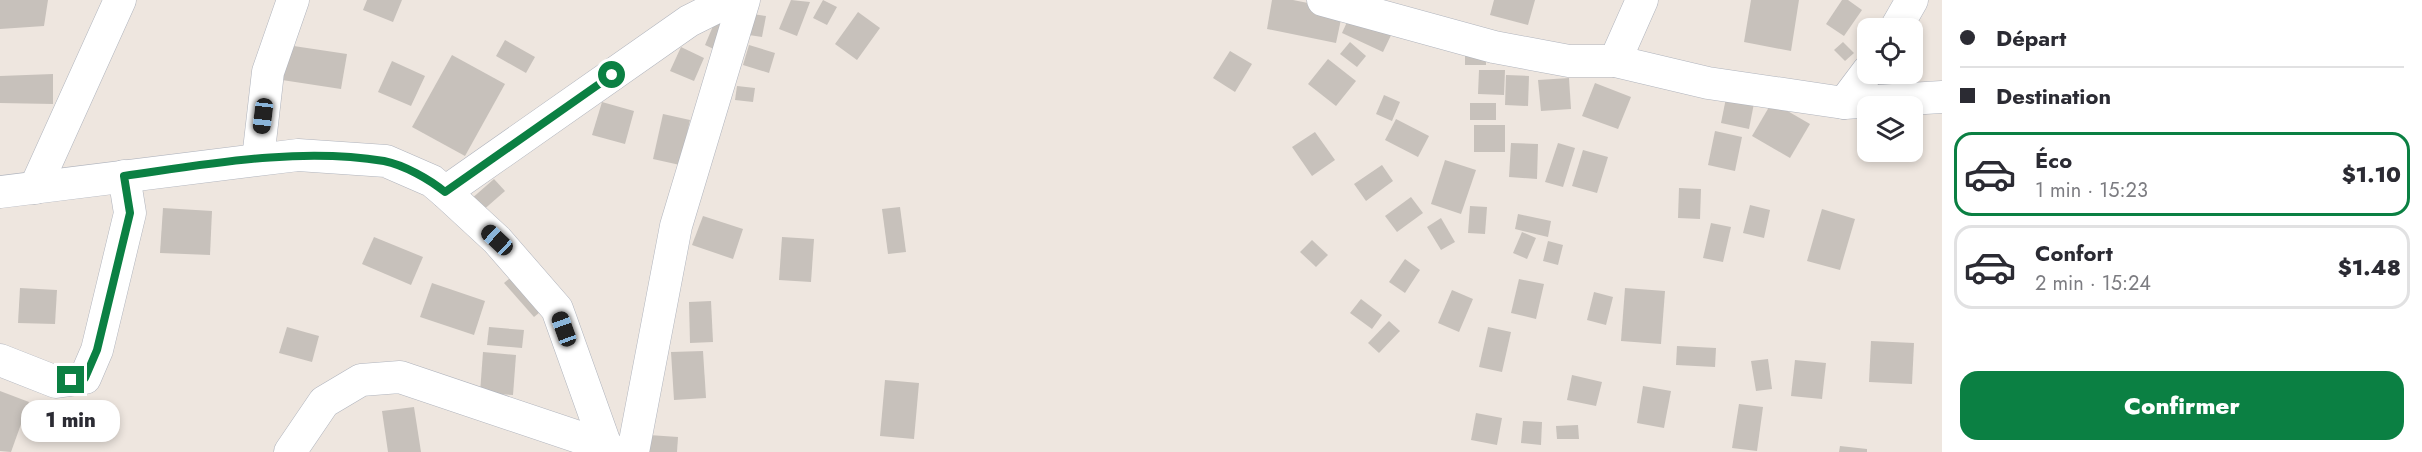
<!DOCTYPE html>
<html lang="fr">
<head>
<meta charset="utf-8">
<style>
	body { margin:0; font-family:Jost,sans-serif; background:#f7f7f7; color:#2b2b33; height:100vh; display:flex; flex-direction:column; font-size:22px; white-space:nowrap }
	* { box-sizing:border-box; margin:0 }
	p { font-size:20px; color:#7c7c81 }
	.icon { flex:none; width:33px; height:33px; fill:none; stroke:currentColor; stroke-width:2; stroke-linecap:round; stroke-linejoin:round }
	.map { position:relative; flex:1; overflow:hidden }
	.details { display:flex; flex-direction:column; background:#fff; width:480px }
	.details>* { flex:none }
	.hud { display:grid; align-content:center; height:132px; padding:0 18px; background:#fff }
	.buttons { position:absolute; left:1857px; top:18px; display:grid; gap:12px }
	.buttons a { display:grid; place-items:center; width:66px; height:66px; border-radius:12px; background:#fff; box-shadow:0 3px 9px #0003; font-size:30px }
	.end { position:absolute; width:27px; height:27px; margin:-14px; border:8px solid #0b8043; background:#fff; box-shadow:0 0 0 3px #fff }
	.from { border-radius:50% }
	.bubble { position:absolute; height:42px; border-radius:18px; background:#fff; box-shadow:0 3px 9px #0003; font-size:20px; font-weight:800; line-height:42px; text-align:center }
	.car { position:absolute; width:18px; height:36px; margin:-18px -9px; border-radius:8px; box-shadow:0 0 4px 2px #0007; background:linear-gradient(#222 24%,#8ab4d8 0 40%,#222 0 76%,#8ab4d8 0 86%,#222 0) }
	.hud b { display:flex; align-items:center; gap:21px; height:57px; font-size:22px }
	.hud b+b { border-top:2px solid #e1e1e2 }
	.hud i { width:15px; height:15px; background:#2b2b33 }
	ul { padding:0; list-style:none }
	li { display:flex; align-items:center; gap:18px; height:84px; margin:0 12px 9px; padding:0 6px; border:3px solid #e1e1e2; border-radius:18px }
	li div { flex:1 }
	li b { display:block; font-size:22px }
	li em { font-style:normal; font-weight:800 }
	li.active { border-color:#0b8043 }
	li>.icon { width:54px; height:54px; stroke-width:1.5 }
	.primary-button { display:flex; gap:12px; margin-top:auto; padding:12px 18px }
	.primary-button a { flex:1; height:69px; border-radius:18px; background:#0b8043; color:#fff; font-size:24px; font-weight:800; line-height:69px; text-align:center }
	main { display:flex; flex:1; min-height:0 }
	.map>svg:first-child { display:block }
	.building { fill:#c7c1bb }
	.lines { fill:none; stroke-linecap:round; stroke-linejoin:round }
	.minor-casing { stroke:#b0b4bd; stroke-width:33 }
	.minor { stroke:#fff; stroke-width:32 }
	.route { stroke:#0b8043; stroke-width:8 }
</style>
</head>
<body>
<main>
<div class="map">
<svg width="1942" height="452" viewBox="0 0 1942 452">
	<rect width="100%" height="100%" fill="#eee6df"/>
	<g class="building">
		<polygon points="0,0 48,0 44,26 0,29"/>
		<polygon points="367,0 402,0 393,22 363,10"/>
		<polygon points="791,0 810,2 797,36 779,29"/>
		<polygon points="823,0 837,7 827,25 813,18"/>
		<polygon points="1272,0 1293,0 1343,10 1336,43 1267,29"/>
		<polygon points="1494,0 1535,0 1528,25 1490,15"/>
		<polygon points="1751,0 1799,0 1791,51 1744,42"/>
		<polygon points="1842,0 1848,0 1862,10 1844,36 1826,24"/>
		<polygon points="1353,9 1394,29 1383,52 1342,33"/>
		<polygon points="858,12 880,28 857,60 835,44"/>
		<polygon points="753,14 766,16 762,37 749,35"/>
		<polygon points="716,19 730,24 718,51 705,45"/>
		<polygon points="505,40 535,57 526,73 496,56"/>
		<polygon points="1350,42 1366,56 1357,67 1340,54"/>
		<polygon points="1843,42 1854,53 1845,61 1834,50"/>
		<polygon points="287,45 347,54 341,89 282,80"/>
		<polygon points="749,45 775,53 769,73 743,65"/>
		<polygon points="681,47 704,58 694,81 670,71"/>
		<rect x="1465" y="47" width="21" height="18"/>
		<polygon points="1230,51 1252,64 1235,92 1213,78"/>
		<polygon points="452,55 505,84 465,156 412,127"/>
		<polygon points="1328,59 1356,81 1336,106 1308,84"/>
		<polygon points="392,61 425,76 411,106 378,92"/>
		<polygon points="1479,70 1505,70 1504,95 1478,94"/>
		<polygon points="53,74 53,104 0,103 0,76"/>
		<polygon points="1506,75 1529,76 1528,106 1505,105"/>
		<polygon points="1569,78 1571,109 1541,111 1538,80"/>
		<polygon points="1595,83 1631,97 1618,129 1582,116"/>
		<polygon points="737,86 755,88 753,102 735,100"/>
		<polygon points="1727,93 1755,98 1749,129 1721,123"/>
		<polygon points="1384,95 1400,102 1392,121 1376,114"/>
		<polygon points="602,102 634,111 625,144 592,135"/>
		<polygon points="1772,102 1810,124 1790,158 1752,136"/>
		<rect x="1470" y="103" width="26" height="17"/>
		<polygon points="663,114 690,120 680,165 653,159"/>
		<polygon points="1396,119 1429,136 1418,157 1385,140"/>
		<rect x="1474" y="125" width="31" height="27"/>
		<polygon points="1715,131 1742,137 1735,171 1708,165"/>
		<polygon points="1315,132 1335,160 1312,176 1292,147"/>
		<polygon points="1511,143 1538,144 1537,179 1509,177"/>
		<polygon points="1558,143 1575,148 1563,187 1545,182"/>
		<polygon points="1583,150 1608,157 1597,193 1572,186"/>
		<polygon points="1445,160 1476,170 1461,214 1431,204"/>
		<polygon points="1382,165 1393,181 1366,201 1354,184"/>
		<polygon points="494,179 505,191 481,212 470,200"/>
		<polygon points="1679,188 1701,189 1700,219 1678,218"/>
		<polygon points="1411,197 1423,213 1397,232 1385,216"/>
		<polygon points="1750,205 1770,210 1764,238 1743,233"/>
		<polygon points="1470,206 1487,207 1485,234 1468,233"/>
		<polygon points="900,207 906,252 888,254 882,209"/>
		<polygon points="163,208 212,211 210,255 160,253"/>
		<polygon points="1822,209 1855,219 1840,270 1807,261"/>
		<polygon points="1518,214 1551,221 1548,237 1515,229"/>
		<polygon points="703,216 743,229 733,259 692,245"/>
		<polygon points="1441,218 1455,242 1441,250 1427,227"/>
		<polygon points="1711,223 1731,227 1723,262 1703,258"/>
		<polygon points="1522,232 1536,238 1527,259 1513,253"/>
		<polygon points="374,237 423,257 411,285 362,264"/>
		<polygon points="782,237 814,239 811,282 779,280"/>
		<polygon points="1312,240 1328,255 1316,267 1300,252"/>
		<polygon points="1548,241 1563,245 1558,265 1543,261"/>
		<polygon points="1405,259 1420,270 1405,293 1389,282"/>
		<polygon points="515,274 545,308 534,317 504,283"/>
		<polygon points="1519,279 1544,284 1536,319 1511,313"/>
		<polygon points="432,283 485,301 474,335 420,317"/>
		<polygon points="20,288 57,290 55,324 18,323"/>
		<polygon points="1625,288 1665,291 1661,344 1621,341"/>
		<polygon points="1452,290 1473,299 1459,332 1438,323"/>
		<polygon points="1594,292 1613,297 1606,325 1587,320"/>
		<polygon points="1361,299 1382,315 1372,329 1350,313"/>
		<polygon points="711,301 713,342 690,343 689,302"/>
		<polygon points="1389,321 1400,331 1379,353 1368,343"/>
		<polygon points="287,327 319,336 312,362 279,353"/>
		<polygon points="489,327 524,330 522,348 487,345"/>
		<polygon points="1488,327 1511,332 1502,372 1479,367"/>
		<polygon points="1871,341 1914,343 1912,384 1869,382"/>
		<polygon points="1677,346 1716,348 1715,367 1676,365"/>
		<polygon points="703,351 706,398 674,400 671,352"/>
		<polygon points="483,352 516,355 513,395 480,393"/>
		<polygon points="1768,359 1772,389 1756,391 1751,361"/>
		<polygon points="1795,360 1826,363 1822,399 1791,396"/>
		<polygon points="1572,375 1602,382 1596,406 1567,400"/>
		<polygon points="885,380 919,383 914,439 880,436"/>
		<polygon points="1643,386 1671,391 1664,428 1637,423"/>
		<polygon points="0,391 29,402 11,452 0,451"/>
		<polygon points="1739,404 1763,407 1757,451 1732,448"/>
		<polygon points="414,407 421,452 388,452 382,411"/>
		<polygon points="1476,413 1502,418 1497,445 1471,440"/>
		<polygon points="1523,421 1542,422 1541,445 1521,443"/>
		<polygon points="1578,425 1579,439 1557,439 1556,426"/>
		<polygon points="649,435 678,437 677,452 648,452"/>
		<polygon points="1840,446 1867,449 1867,452 1839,452"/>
	</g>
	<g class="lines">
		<g class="minor-casing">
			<g id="minor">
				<polyline points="1323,0 1494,47 1569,61 1615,61 1708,83 1844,103 1942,97"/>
				<polyline points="1896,28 1912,0"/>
				<polyline points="1615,61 1642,0"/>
				<polyline points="1844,103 1868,71"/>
				<polyline points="258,159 268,72 293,0"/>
				<polyline points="35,188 120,0"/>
				<polyline points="0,192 298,155 386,161 432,181 445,192 497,240 557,309 608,452"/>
				<polyline points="445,192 689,21 731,0"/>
				<polyline points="0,360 56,382 85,378 97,350 130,213 124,176"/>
				<polyline points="290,452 324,402 361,380 400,377 608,447"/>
				<polyline points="633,452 676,226 744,0"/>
			</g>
		</g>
		<use href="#minor" class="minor"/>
	</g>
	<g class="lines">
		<path class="route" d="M71,380L85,378L97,350L130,213L124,176C209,164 298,147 384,161C404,165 429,179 445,192L612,75"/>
	</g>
</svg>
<div class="buttons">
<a><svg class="icon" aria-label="locate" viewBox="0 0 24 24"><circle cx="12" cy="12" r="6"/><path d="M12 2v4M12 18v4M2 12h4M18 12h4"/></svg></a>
<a><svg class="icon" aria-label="layers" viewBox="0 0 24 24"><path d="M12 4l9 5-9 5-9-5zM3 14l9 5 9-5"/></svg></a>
</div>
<i class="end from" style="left:612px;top:75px"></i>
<i class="end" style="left:71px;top:380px"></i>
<div class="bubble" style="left:21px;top:400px;width:99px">1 min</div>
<i class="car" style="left:263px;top:116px;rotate:187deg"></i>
<i class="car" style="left:497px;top:240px;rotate:313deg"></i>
<i class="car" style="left:564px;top:329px;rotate:340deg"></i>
</div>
<section class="details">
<div class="hud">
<b><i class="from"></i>Départ</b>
<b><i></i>Destination</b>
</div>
<ul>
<li class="active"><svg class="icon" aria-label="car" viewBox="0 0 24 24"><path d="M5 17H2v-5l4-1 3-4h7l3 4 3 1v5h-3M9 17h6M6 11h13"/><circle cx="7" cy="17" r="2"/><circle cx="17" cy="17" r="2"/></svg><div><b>Éco</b><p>1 min · 15:23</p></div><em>$1.10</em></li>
<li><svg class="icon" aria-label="car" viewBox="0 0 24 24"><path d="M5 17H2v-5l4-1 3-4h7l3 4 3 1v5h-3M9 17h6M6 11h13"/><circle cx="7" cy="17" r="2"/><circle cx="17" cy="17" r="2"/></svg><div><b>Confort</b><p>2 min · 15:24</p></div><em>$1.48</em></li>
</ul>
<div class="primary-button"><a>Confirmer</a></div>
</section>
</main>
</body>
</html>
